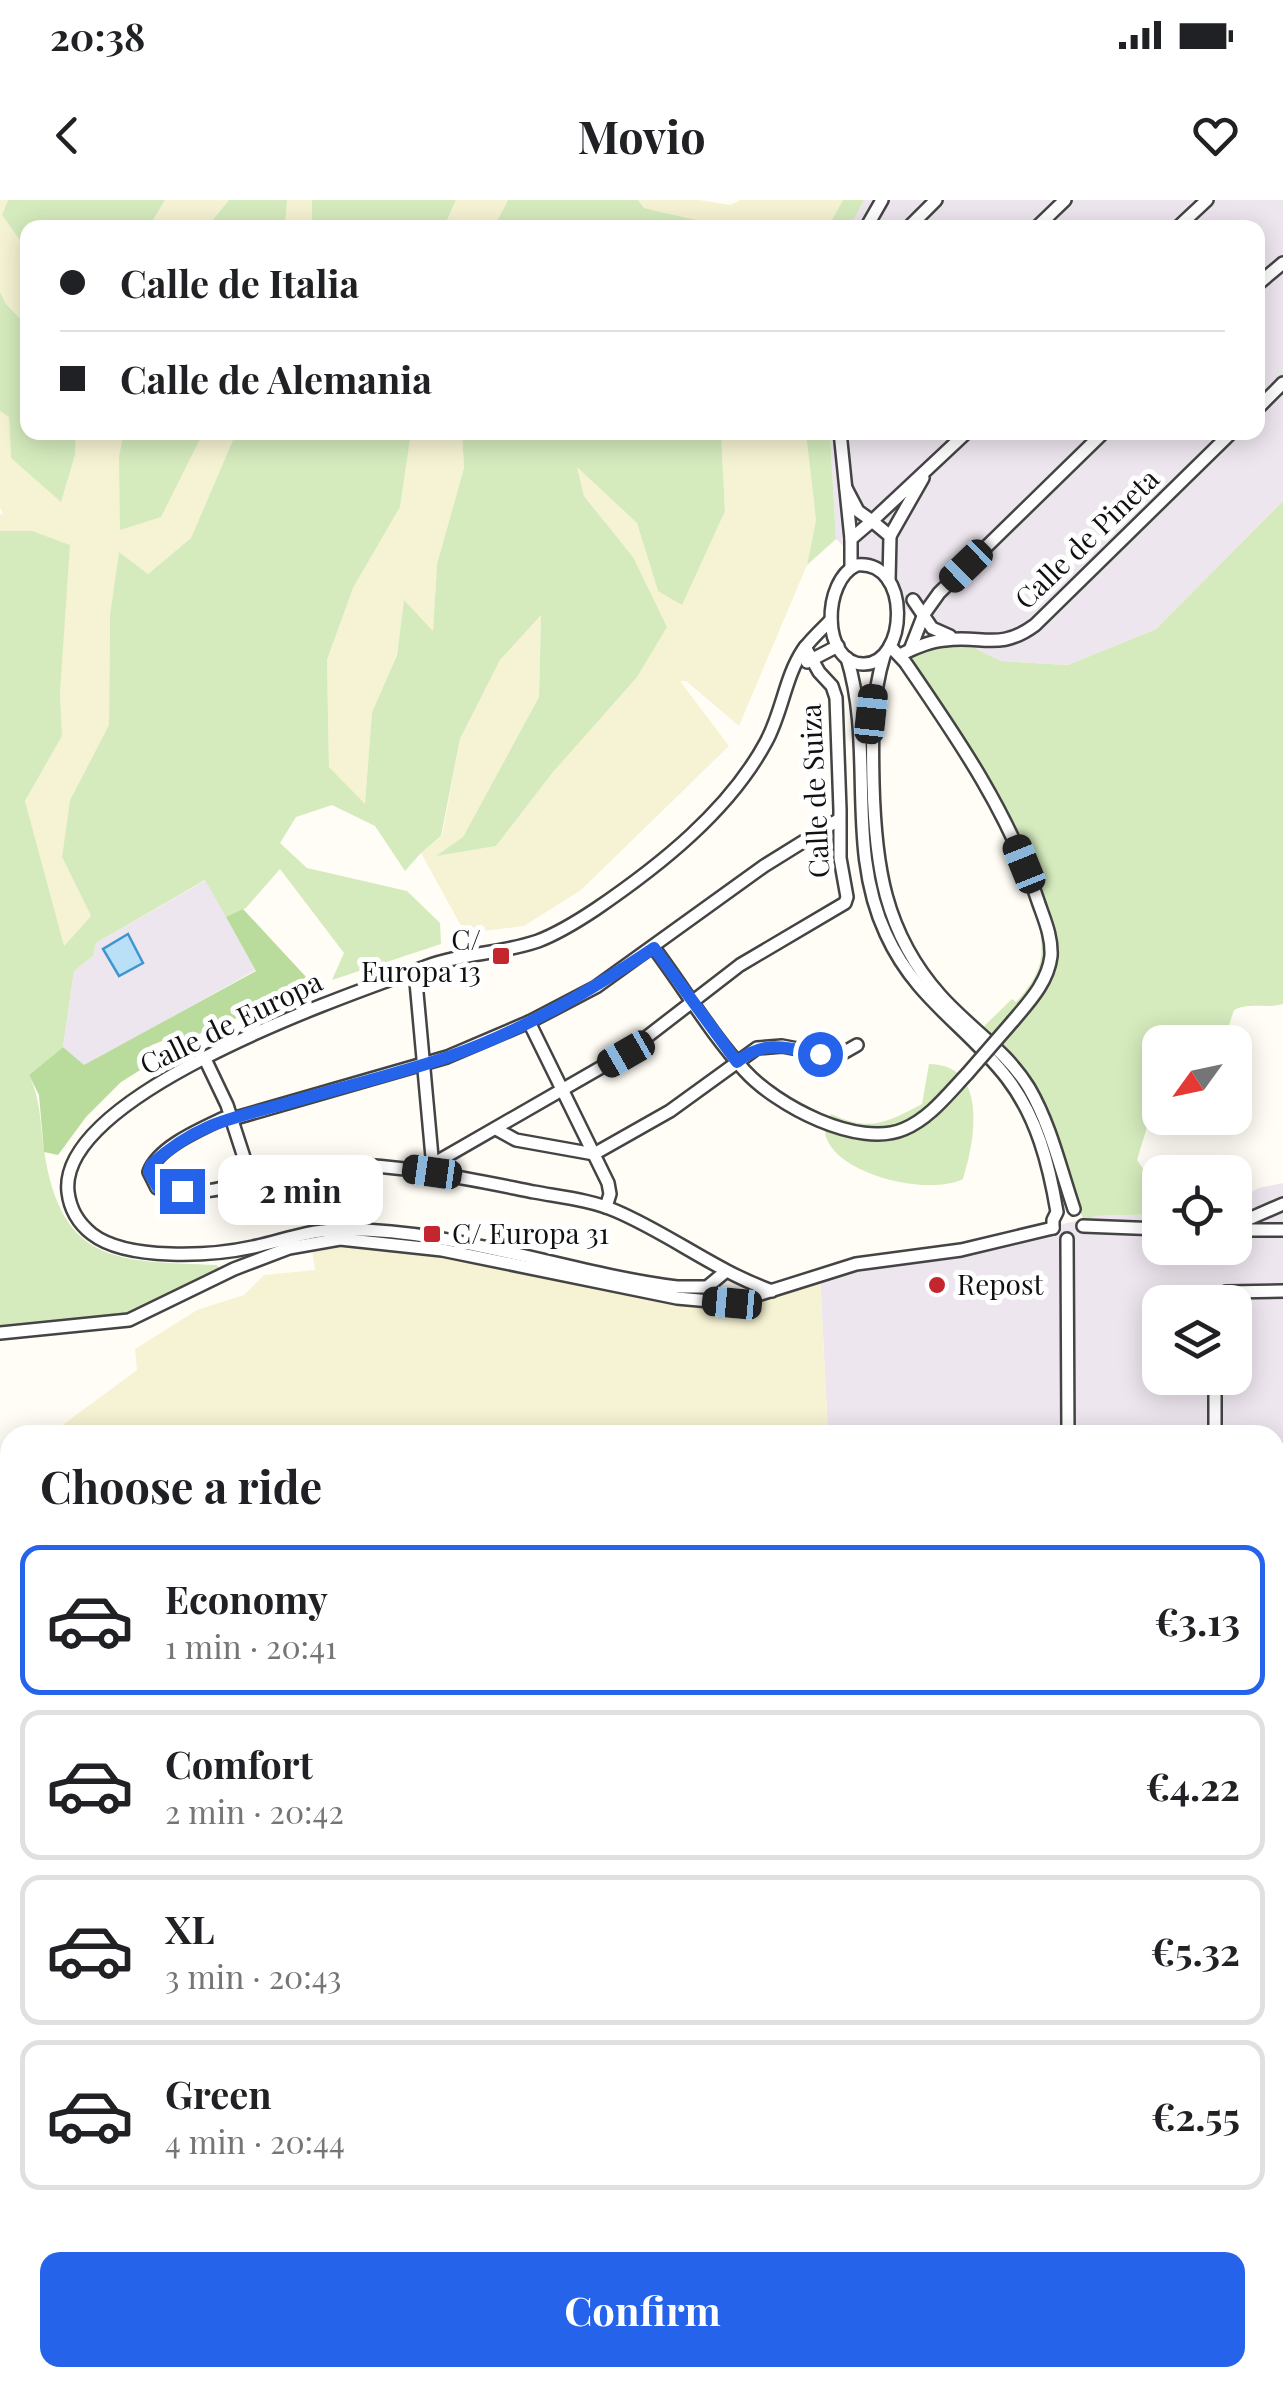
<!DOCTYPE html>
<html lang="en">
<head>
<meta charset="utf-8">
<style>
	body { margin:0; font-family:"Playfair Display",serif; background:#f2f2f2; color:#202124; height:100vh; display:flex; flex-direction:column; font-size:38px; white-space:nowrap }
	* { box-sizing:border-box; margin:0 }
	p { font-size:32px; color:#757577 }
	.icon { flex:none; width:55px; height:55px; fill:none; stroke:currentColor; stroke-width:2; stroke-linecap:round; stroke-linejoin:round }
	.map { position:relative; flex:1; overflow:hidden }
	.drawer { position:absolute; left:0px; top:1225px; width:1285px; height:962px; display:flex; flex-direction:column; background:#fff; border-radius:30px 30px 0 0; box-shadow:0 5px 25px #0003 }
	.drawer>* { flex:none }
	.banner { position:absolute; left:20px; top:20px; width:1245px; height:220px; border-radius:20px; box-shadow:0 5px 25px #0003; display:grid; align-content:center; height:220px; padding:0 40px; background:#fff }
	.needle { width:65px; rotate:237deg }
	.tools { position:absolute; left:1142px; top:825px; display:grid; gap:20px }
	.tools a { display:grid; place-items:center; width:110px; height:110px; border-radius:20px; background:#fff; box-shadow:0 5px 25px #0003; font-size:50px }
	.end { position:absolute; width:45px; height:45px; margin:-22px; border:12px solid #2563eb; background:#fff; box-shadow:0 0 0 5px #fff }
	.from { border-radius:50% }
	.bubble { position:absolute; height:70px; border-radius:20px; background:#fff; box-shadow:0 5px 25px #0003; font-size:32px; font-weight:700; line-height:70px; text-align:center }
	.car { position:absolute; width:30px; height:60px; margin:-30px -15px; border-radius:12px; box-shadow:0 0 8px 2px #0007; background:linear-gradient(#222 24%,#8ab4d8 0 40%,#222 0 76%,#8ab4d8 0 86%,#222 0) }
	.banner b { display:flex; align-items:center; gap:35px; height:95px; font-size:38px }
	.banner b+b { border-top:2px solid #e0e0e0 }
	.banner i { width:25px; height:25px; background:#202124 }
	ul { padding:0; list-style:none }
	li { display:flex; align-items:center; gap:30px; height:150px; margin:0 20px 15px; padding:0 20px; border:5px solid #e0e0e0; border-radius:20px }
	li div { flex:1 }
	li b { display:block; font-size:38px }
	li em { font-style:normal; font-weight:700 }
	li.on { border-color:#2563eb }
	li>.icon { width:90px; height:90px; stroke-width:1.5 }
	h2 { padding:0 40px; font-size:45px; line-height:120px }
	.cta { display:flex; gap:20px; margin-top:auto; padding:20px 40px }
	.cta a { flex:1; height:115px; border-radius:20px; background:#2563eb; color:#fff; font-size:40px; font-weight:700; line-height:115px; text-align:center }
	.status { display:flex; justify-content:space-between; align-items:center; height:70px; padding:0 50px; background:#fff; direction:ltr }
	.status svg { height:28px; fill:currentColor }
	header { display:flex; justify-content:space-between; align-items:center; height:130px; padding:0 40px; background:#fff; font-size:45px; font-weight:700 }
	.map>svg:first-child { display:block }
	.industrial { fill:#eee6ef; fill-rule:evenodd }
	.farmland { fill:#f6f3d4 }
	.green { fill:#d5ebbd }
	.forest { fill:#b9dc9c }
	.water { fill:#b9e0f7; stroke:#3f96cf; stroke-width:2.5 }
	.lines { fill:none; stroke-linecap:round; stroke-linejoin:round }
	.river { stroke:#b9e0f7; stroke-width:18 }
	.street-casing { stroke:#444; stroke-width:16 }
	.street { stroke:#fff; stroke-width:11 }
	.street-bridge-casing { stroke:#444; stroke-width:16; stroke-linecap:butt }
	.street-bridge { stroke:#fff; stroke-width:11 }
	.route { stroke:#2563eb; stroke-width:12 }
	.poi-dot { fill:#c4262e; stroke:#fff; stroke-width:4 }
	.labels { text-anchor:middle; stroke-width:10; stroke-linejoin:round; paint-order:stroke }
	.street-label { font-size:28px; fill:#111; stroke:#fff }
	.poi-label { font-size:28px; fill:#111; stroke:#fff; text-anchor:start }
</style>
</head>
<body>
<div class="status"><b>20:38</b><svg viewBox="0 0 49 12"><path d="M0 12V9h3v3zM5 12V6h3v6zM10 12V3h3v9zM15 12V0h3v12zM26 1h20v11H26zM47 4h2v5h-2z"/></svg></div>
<header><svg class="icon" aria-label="back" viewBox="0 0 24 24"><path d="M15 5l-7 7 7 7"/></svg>Movio<svg class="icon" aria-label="heart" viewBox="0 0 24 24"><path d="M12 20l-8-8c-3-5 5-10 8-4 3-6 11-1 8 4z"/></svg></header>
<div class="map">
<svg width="1283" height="2186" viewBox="0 0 1283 2186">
	<rect width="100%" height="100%" fill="#fffdf5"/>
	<g class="industrial">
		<polygon points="864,0 1283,0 1283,301 1156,429 1068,465 1001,461 924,426 836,339 830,233 1258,232 1258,28 850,27"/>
		<polygon points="206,680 256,770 84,866 63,847 74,771 93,756 96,743"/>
		<path d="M1283,983V1665H1275V1235H828L820,1075L961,1050L1095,1016L1160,1014V1048H1235V1000L1259,988ZM1160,1102H1235V1178H1160Z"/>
		<polygon points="10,1854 10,2158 0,2157 0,1860"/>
		<polygon points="1275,1992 1283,1993 1283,2186 1257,2186 1258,2178 1275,2178"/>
		<polygon points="220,2178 420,2178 419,2186 305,2186"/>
		<rect x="442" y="2178" width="233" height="8"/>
		<rect x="691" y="2178" width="532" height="8"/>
	</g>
	<g class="farmland">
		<polygon points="0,0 8,0 2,15 27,50 27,126 6,104 0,92"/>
		<polygon points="165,0 229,0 207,27 149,28"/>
		<polygon points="287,0 312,0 312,27 285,28"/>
		<polygon points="456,0 508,0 494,27 444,28"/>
		<polygon points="638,0 700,0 730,5 740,0 843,0 828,28 726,27 644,8"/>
		<polygon points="0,211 9,217 11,258 61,301 75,255 76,233 124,233 119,256 194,246 203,233 236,233 191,338 148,374 119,353 110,415 109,525 70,600 62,657 91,716 63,747 25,601 62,536 60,492 32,331 0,331 0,315 3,313 0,308"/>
		<polygon points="411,233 462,233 464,268 437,364 433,432 404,401 397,454 372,512 365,605 329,567 327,460 353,388 400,307"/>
		<polygon points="721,233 806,233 816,320 807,365 739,526 686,481 680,481 729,546 581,690 524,726 465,733 421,653 442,636 460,539 500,460 541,414 539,497 463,637 439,655 496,646 553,572 633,357 584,296 576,265 637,323 658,391 725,311"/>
		<polygon points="311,1044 402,1045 732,1103 820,1075 828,1235 49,1235 137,1170 135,1149 197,1110 244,1095 264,1075 315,1070"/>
		<polygon points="10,1272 10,1467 0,1472 0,1279"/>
		<polygon points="10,1503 10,1854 0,1860 0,1509"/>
		<polygon points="1275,1929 1283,1932 1283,1993 1275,1992"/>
	</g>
	<g class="green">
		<polygon points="8,0 165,0 149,27 28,28 27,50 2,15"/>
		<polygon points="229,0 287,0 285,27 207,27"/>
		<polygon points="312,0 456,0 444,27 312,28"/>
		<polygon points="508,0 638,0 644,8 726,27 494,27"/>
		<polygon points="843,0 864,0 850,27 828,27"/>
		<polygon points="0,92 6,104 27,126 28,232 76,233 75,255 61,302 11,258 9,217 0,211"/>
		<polygon points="124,232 203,233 161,317 120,330 119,256"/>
		<path d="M236,233H411L400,307L353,388L327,460L329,567L365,604L372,512L397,455L404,400L433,431L437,364L464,268L462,233H721L725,311L682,405L658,391L637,323L577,267L584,296L633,357L667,427L637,477L553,572L496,646L436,656L463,637L539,497L541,415L500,460L460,539L441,636L421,653L405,671L375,626L332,605L296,617L280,643L307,668L407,691L440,723L441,744L332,780L344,753L280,669L246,708L226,717L205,680L96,743L93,756L74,771L63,847L29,875C41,900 40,923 44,950C61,1066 119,1061 217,1065L224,1075L129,1120L0,1133V331H32L70,345L60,492L62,536L25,601L64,746L91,716L62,657L70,600L109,525L110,415L119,352L148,374L191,338Z"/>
		<polygon points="806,233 830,233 836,339 807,365 816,320"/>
		<path d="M1283,301V804C1265,809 1251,802 1234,810L1226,834L1198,842H1160V898L1150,917L1137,960L1160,993V1014L1095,1016L1084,1021L1029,888L979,831L1012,799L1016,802C1027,790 1036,778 1040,763C1054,695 964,560 926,506L932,502L900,455L955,439L1001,461L1068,465L1156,429Z"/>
		<path d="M929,864C989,864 975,942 963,979C930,996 839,976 826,937C823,929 828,921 831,914C870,932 886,923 922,904Z"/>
		<polygon points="1283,1667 1283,1785 1275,1783 1275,1670"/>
	</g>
	<g class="forest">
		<polygon points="243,709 307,778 285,793 217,828 186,838 177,835 152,845 142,869 121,882 86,917 58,955 44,952 39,895 29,875 63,847 84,865 256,771 226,717"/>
		<polygon points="1275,1821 1283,1822 1283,1932 1275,1929"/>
	</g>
	<polygon class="water" points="128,734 143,763 119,776 103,749"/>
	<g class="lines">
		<g class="river">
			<polyline points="0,1493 10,1489"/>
			<polyline points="1275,1913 1283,1917"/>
		</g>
		<g class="street-casing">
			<g id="street">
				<polyline points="866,28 882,0"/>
				<polyline points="908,28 936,0"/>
				<polyline points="1036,28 1065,0"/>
				<polyline points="1177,28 1207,0"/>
				<polyline points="1258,84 1283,63"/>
				<polyline points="1258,208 1283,183"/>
				<polyline points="840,232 851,339"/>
				<polyline points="846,288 858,311 872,321 967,232"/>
				<polyline points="890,336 923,278"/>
				<path d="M857,365C912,360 908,465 863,464C821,463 822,380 857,365Z"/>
				<polyline points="851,368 851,339 872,321 890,336 889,381"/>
				<polyline points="913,400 932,428 950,436"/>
				<path d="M890,446L905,462C958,539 1010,614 1039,704C1045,721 1052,737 1051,756C1048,782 1029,802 1013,821"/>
				<polyline points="910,450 924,414 939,393 1104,232"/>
				<path d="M900,455C914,448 930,441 945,440C983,435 1000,451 1035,425L1232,232"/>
				<path d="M884,456C871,499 872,538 873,583C875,664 884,732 940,795C969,828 1006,850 1029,888C1051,926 1060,968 1074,1009"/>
				<path d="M847,458C875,548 845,647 886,734C916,800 966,825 1007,878C1037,917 1049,964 1057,1012L1053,1020V1028"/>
				<polyline points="807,462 838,446"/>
				<path d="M654,748C684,788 711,834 745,871C776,905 858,949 904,929C930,918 948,894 967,874"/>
				<polyline points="415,771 433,968"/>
				<polyline points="529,822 608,983 610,994 606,1007"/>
				<polyline points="205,859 227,905 252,982"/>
				<polyline points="496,929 516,940 594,954 670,911 757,848 782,846 829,855 843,853 857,845"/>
				<polyline points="433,964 626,853 740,765 845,703 847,697 840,658 840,610 836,498 832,486 819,472 805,447"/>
				<polyline points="1235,1025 1283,1004"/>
				<polyline points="1083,1026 1160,1029"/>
				<polyline points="1235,1030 1283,1030"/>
				<polyline points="1067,1039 1068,1235"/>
				<path d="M725,1072L707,1087H677C566,1073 447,1026 334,1030C306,1031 281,1041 253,1047C212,1056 127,1061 92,1034C78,1023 70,1009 68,992C57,894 350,794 425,767C461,753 501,754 538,741C559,733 578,721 596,709C659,666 729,611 766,542C782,513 785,477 803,450C811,439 822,429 831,420"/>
				<path d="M772,1091C714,1070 670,1034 616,1011C591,1000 561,997 534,992C469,979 404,965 337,964C276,963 220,1005 157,988L149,972C158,947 201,929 224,918L232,919L447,857L529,822L596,787L764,666L838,620"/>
				<polyline points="1216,1102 1226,1092 1283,1091"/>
				<polyline points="0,1133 129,1120 234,1069 289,1048 340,1039 442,1050 677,1098 732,1103 856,1064 961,1050 1053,1028"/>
				<polyline points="1215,1178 1215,1235"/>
				<polyline points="1275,1386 1283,1386"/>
				<polyline points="1275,1670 1283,1667"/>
				<polyline points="0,2117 10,2118"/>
				<polyline points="1275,2147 1283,2147"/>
				<polyline points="685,2178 685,2186"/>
				<polyline points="428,2186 429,2178"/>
				<polyline points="527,2186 527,2178"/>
				<polyline points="843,2186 843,2178"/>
				<polyline points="1242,2186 1243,2178"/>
				<polyline points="1257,2186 1258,2178"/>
			</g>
		</g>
		<use href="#street" class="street"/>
		<g class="street-bridge-casing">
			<polyline id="street-bridge" points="967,874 1013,821"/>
		</g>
		<use href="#street-bridge" class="street-bridge"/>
	</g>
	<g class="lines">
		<path class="route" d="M182,991L158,988L149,972L151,965C196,923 233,918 288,903C343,887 398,874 451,856C524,830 590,791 654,748L737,862C764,839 789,848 820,854"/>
	</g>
	<g class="poi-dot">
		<rect x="491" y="746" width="20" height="20" rx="5"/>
		<rect x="422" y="1024" width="20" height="20" rx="5"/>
		<circle cx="937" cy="1085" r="10"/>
	</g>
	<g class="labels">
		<g class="street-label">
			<text transform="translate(1087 339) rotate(-44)" y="10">Calle de Pineta</text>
			<text transform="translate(815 591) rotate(-93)" y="10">Calle de Suiza</text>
			<text transform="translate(231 823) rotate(-26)" y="10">Calle de Europa</text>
		</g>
		<g class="poi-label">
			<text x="481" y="750" text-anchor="end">C/<tspan x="481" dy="32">Europa 13</tspan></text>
			<text x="452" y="1044">C/ Europa 31</text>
			<text x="957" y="1095">Repost</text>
		</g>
	</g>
</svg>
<div class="tools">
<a><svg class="needle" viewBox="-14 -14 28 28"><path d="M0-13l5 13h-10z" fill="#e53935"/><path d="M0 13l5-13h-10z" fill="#757577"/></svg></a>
<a><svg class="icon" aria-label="locate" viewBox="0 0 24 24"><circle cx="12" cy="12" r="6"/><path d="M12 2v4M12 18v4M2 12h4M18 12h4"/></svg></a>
<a><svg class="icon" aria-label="layers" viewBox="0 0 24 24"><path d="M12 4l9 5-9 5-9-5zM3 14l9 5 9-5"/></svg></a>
</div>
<i class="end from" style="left:820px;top:854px"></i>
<i class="end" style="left:182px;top:991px"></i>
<div class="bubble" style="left:218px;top:955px;width:165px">2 min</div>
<i class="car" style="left:966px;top:366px;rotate:226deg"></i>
<i class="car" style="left:871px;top:514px;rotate:6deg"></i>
<i class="car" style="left:1024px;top:664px;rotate:338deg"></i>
<i class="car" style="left:626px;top:854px;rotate:240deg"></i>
<i class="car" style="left:432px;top:972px;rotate:278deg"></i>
<i class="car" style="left:732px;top:1103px;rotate:275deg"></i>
<div class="banner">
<b><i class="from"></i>Calle de Italia</b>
<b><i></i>Calle de Alemania</b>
</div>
<section class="drawer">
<h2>Choose a ride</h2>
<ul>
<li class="on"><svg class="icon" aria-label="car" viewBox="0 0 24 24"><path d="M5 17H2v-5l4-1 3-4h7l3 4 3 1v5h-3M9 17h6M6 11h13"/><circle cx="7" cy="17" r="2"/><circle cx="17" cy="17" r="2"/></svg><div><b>Economy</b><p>1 min · 20:41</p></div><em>€3.13</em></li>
<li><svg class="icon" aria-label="car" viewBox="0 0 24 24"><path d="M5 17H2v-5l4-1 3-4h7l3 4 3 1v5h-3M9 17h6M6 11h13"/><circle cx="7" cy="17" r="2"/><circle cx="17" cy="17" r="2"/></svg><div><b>Comfort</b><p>2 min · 20:42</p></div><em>€4.22</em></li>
<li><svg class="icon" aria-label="car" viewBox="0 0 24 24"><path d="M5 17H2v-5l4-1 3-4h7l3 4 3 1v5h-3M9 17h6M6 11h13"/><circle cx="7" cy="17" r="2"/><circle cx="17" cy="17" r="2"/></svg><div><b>XL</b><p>3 min · 20:43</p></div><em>€5.32</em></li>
<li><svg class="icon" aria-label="car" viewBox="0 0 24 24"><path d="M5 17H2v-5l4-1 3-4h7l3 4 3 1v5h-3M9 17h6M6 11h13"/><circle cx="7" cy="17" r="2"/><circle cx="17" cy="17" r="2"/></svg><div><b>Green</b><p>4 min · 20:44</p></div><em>€2.55</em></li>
</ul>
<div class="cta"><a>Confirm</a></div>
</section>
</div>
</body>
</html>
